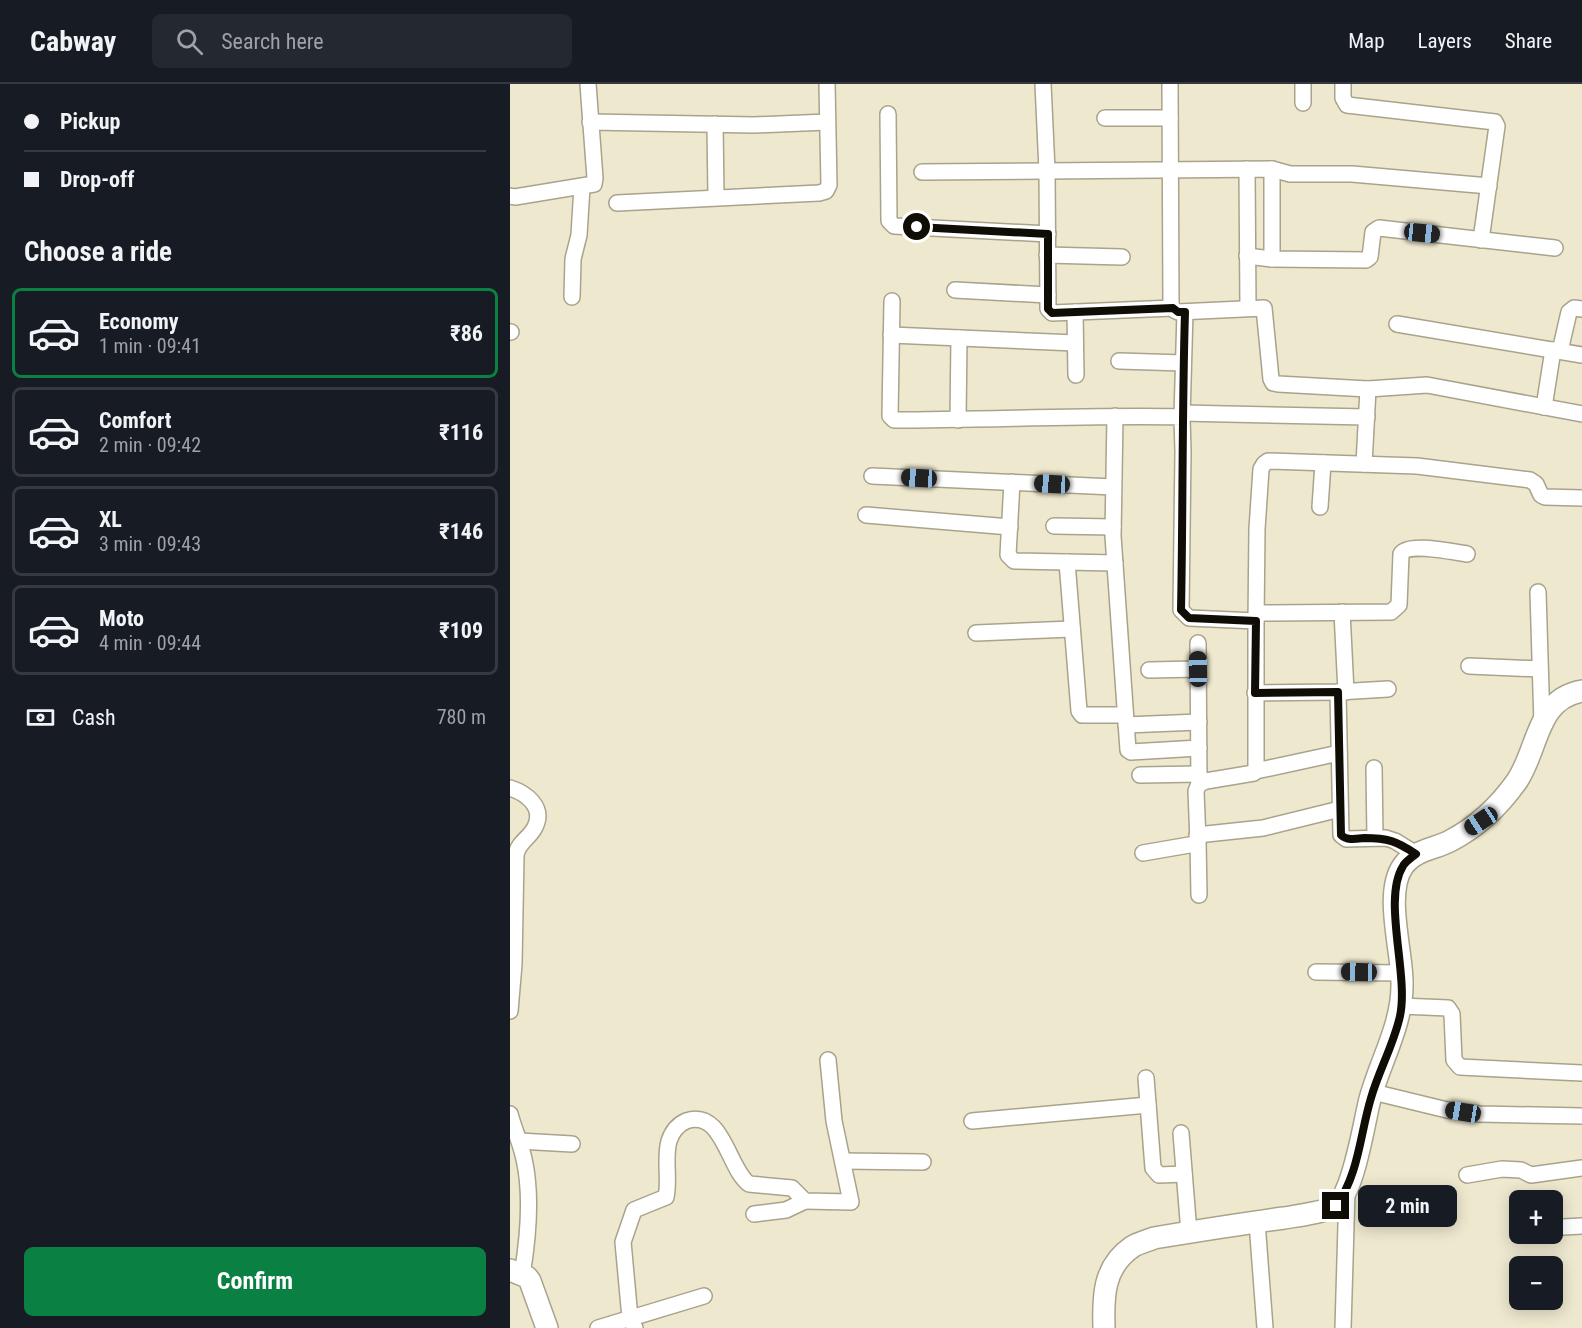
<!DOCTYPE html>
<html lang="en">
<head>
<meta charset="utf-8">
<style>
	body { margin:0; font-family:"Roboto Condensed",sans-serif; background:#242831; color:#f1f3f6; height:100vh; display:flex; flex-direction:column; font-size:22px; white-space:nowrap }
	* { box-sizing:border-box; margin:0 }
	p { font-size:20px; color:#9ea1a6 }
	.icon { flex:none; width:33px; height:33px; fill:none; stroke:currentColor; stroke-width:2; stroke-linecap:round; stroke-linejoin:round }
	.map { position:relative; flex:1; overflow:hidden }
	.panel { display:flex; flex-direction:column; background:#171b24; width:510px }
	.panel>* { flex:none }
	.top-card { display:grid; align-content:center; height:132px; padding:0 24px; background:#171b24 }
	.buttons { position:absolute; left:999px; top:1106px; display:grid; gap:12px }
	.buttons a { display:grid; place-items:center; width:54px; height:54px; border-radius:9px; background:#171b24; box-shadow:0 3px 15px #0003; font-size:30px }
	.end { position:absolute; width:27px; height:27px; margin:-14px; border:8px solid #0f0d05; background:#fff; box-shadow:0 0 0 3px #fff }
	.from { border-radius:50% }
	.bubble { position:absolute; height:42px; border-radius:9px; background:#171b24; box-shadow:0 3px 15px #0003; font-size:20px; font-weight:700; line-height:42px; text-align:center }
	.car { position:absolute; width:18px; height:36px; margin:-18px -9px; border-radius:8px; box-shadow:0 0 4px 2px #0007; background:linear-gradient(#222 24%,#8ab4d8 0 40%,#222 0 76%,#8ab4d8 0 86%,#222 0) }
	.top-card b { display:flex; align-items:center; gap:21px; height:57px; font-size:22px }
	.top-card b+b { border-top:2px solid #363941 }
	.top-card i { width:15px; height:15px; background:#f1f3f6 }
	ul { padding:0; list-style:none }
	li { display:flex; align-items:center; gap:18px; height:90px; margin:0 12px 9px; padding:0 12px; border:3px solid #363941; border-radius:9px }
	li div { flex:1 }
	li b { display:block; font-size:22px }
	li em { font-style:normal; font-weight:700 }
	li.on { border-color:#0b8043 }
	li>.icon { width:54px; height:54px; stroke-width:1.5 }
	h2 { padding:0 24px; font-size:27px; line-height:72px }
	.pay { display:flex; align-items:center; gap:15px; height:66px; padding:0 24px; font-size:22px }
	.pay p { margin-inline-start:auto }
	.primary-button { display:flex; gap:12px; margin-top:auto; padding:12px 24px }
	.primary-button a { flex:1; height:69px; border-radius:9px; background:#0b8043; color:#fff; font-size:24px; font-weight:700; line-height:69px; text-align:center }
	header { display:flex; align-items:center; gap:36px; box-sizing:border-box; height:84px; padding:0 30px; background:#171b24; border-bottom:2px solid #363941 }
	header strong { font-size:28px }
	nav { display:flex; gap:33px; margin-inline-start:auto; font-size:21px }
	.search { width:420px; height:54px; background:#242831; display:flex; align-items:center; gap:15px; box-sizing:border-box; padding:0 21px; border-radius:9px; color:#9ea1a6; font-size:22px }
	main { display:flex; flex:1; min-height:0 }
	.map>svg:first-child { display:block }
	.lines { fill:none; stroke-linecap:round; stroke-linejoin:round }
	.street-casing { stroke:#a9a38c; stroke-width:18 }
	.secondary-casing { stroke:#a9a38c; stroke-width:24 }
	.street { stroke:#fff; stroke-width:15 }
	.secondary { stroke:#fff; stroke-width:21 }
	.route { stroke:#0f0d05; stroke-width:8 }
</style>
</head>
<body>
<header>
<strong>Cabway</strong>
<div class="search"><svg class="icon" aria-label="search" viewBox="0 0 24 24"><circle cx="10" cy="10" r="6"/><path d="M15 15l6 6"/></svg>Search here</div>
<nav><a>Map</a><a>Layers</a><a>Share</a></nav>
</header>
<main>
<section class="panel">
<div class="top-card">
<b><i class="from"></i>Pickup</b>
<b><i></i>Drop-off</b>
</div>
<h2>Choose a ride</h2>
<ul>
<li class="on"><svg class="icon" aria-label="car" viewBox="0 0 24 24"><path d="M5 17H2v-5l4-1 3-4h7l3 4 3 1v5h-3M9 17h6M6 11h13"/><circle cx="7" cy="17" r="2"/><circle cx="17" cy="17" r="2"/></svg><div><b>Economy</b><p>1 min · 09:41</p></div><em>₹86</em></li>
<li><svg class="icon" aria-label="car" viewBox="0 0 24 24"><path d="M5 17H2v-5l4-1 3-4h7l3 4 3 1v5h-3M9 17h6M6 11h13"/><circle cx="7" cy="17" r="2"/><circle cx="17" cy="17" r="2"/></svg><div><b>Comfort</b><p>2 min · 09:42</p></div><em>₹116</em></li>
<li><svg class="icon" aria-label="car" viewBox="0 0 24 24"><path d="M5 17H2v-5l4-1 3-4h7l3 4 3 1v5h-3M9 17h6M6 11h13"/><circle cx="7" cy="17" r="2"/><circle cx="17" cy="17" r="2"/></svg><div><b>XL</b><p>3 min · 09:43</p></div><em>₹146</em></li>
<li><svg class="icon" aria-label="car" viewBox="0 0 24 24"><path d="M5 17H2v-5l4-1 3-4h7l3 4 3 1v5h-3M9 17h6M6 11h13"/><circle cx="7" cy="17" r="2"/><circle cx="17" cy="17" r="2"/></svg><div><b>Moto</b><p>4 min · 09:44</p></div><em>₹109</em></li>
</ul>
<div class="pay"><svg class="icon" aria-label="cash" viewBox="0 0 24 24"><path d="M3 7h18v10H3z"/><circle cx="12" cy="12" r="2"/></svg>Cash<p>780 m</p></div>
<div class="primary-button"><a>Confirm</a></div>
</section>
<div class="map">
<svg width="1072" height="1244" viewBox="0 0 1072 1244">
	<rect width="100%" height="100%" fill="#eee8cf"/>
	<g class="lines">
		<g class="street-casing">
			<g id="street">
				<polyline points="533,0 537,86 538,225 542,229 663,224"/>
				<polyline points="660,0 661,222 664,226 668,228 754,224 761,295 763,299 768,300 858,305 917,301 1072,330"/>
				<polyline points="833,0 833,14 837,21 985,38 987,42 971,156"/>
				<polyline points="793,19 793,0"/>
				<polyline points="378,30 379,137 384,142 538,150"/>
				<polyline points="595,34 660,34"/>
				<polyline points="80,38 244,41 317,38"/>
				<polyline points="205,40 206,113"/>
				<polyline points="737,85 738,224"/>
				<polyline points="762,85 762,175"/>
				<polyline points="412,88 762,85 780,90 842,90 979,102"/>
				<polyline points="0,112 5,113 84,100 85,94 78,0"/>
				<polyline points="107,119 309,109 316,107 319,101 317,0"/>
				<polyline points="537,171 612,173"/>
				<polyline points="737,172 762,175 856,176 860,173 863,148 869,144 1045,164"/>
				<polyline points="445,206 538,211"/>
				<polyline points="62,213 63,175 69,151 72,103"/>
				<path d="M382,217L380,332L384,336C480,336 576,331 672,333L673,368L671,526L679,534L746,537L747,445L751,385L754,380L758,377L907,382L1020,396L1026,400L1031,411L1035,413L1072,414"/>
				<polyline points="565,228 566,291"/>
				<polyline points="887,240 1072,271"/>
				<polyline points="0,248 1,248"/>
				<polyline points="381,251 565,259"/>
				<polyline points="1050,267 1059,228 1064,224 1072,225"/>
				<polyline points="609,277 673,279"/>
				<polyline points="1034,323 1043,266"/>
				<polyline points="672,329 857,333"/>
				<polyline points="605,332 603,452 618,666 621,668 689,664"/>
				<polyline points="672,333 675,228"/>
				<polyline points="448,336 449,254"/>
				<polyline points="854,380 858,305"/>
				<polyline points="362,392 603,403"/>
				<polyline points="502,398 498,471 504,477 605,479"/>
				<polyline points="810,423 813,379"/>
				<polyline points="356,431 500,443"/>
				<polyline points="544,442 603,443"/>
				<polyline points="557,478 569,627 572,631 615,631"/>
				<polyline points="1028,508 1032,640"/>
				<polyline points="832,528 836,608"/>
				<path d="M747,529L881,528L889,521L891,470C898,458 943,468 957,470"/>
				<polyline points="466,549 562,545"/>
				<polyline points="688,559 689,700"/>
				<polyline points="959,582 1030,585"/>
				<polyline points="639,586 688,585"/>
				<polyline points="828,608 831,751 836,755 876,754 885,757 906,770"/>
				<polyline points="745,609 828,608 878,605"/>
				<polyline points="616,641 689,638"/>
				<polyline points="864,684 865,754"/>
				<polyline points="746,687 829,669"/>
				<polyline points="630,691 689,690"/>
				<path d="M0,704C16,709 35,723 25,743C20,754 8,758 6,771L4,880L0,927"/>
				<polyline points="687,751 753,744 830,725"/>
				<polyline points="688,757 689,811"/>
				<polyline points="633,769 685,760 688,757 686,707 689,700 696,697 744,689 746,687 746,537"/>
				<polyline points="806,888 891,889"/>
				<polyline points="891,922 938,924 942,930 944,976 950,983 1072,989"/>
				<polyline points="636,994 643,1084 649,1091 674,1090"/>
				<polyline points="863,1008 937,1026 969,1030 1072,1032"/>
				<path d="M0,1030C4,1045 11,1060 14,1075C22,1110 18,1155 12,1191"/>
				<polyline points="462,1037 638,1021"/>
				<polyline points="671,1049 679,1149"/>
				<polyline points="9,1057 62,1060"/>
				<polyline points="333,1077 413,1078"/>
				<polyline points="957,1091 992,1085 1011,1086 1021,1091 1072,1084"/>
				<polyline points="244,1130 276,1126 295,1117"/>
				<polyline points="747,1138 755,1244"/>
				<polyline points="1053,1143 1072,1142"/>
				<polyline points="88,1244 194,1212"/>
				<path d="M125,1244L120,1234L113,1158L124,1126L156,1113C160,1095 154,1075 159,1057C162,1048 167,1041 176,1037C213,1024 218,1085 239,1100L282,1104L295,1117L341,1118L324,1037L318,976"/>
				<polyline points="833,1244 837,1107"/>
			</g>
		</g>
		<g class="secondary-casing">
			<g id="secondary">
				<polyline points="0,1186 17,1193 20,1197 37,1244"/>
				<path d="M594,1244C593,1213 593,1183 622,1163C628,1159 637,1157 644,1154C687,1147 730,1140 774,1134C785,1132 818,1128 826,1121C844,1108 854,1038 860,1015C871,975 893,940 892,898C892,866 874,809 893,782C904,766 925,765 940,757C967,743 990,721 1007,697C1029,664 1026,615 1072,607"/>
			</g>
		</g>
		<use href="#street" class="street"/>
		<use href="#secondary" class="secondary"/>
	</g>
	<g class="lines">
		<path class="route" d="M407,143L538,150V225L542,229L663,224L668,228H675C672,327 673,426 671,526L679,534L746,537L745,609L828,608L831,751C837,757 846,755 854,754C878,754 886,757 906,770C902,773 895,778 893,782C872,816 899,890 890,932C884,960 869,986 861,1014C850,1050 849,1090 826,1122"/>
	</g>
</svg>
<div class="buttons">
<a>+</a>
<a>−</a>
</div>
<i class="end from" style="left:407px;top:143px"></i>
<i class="end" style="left:826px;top:1122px"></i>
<div class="bubble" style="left:848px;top:1101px;width:99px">2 min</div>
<i class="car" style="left:912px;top:149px;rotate:96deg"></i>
<i class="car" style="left:409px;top:394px;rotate:273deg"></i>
<i class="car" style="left:542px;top:400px;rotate:273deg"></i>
<i class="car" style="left:688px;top:585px;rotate:359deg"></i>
<i class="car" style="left:971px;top:737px;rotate:237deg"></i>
<i class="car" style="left:849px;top:888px;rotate:271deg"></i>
<i class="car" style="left:953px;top:1028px;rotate:279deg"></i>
</div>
</main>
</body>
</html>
